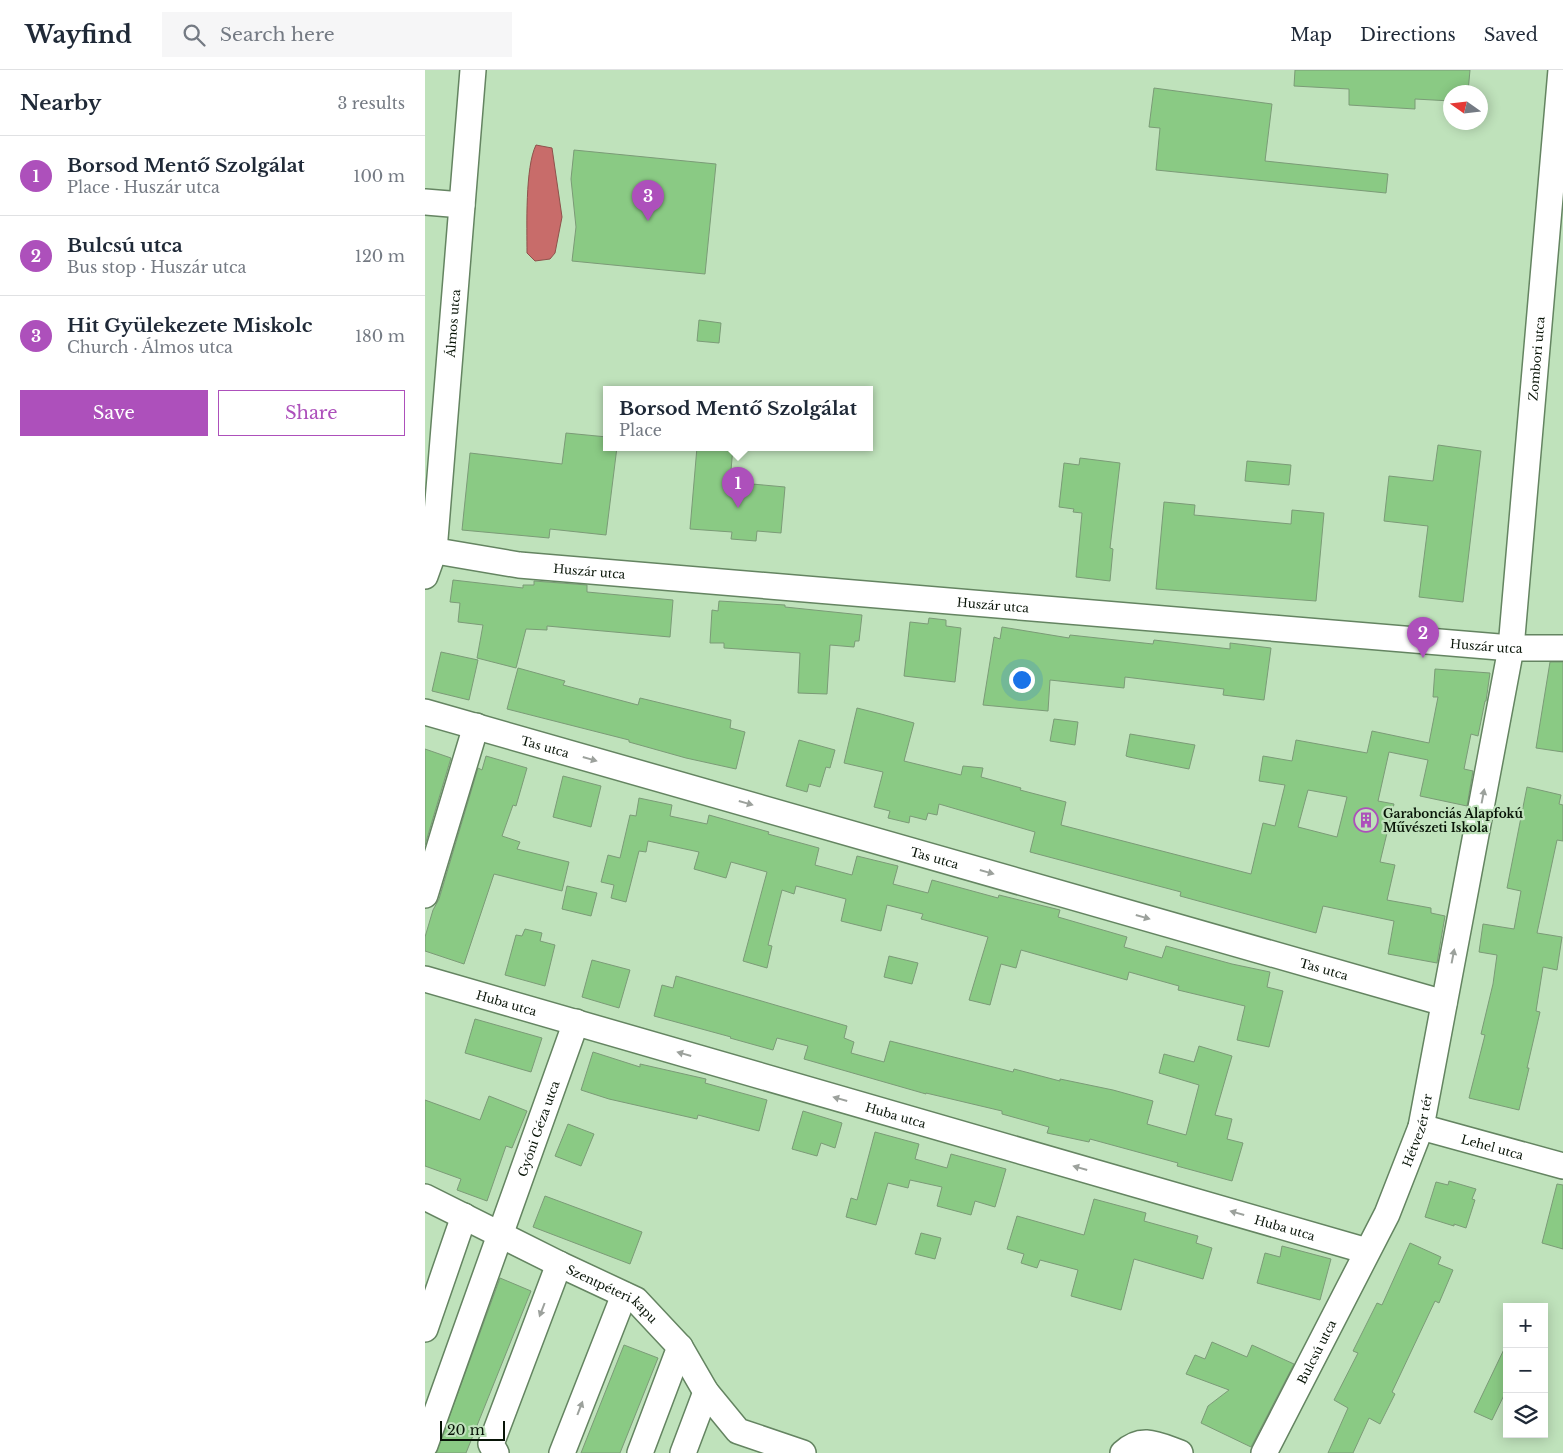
<!DOCTYPE html>
<html lang="en">
<head>
<meta charset="utf-8">
<style>
	body { margin:0; font-family:"Libre Baskerville",serif; background:#f6f6f7; color:#1f2937 }
	.controls { position:absolute; right:15px; bottom:15px; display:grid; overflow:hidden; border-radius:0px; box-shadow:0 2px 12px #0003 }
	.controls button { width:45px; height:45px; display:grid; place-items:center; padding:0; border:0; border-bottom:1px solid #e0e1e3; background:#fff; color:#1f2937; font:25px sans-serif }
	.compass { position:absolute; left:1018px; top:15px; width:45px; height:45px; border-radius:50%; background:#fff; box-shadow:0 2px 12px #0003; rotate:284deg }
	.scale { position:absolute; left:15px; bottom:12px; width:65px; box-sizing:border-box; padding-left:5px; border:2px solid #081407; border-top:0; font-size:14px; line-height:18px; white-space:nowrap; color:#081407; -webkit-text-stroke:4px #bfe2bb; paint-order:stroke }
	.you { position:absolute; left:596px; top:609px; width:18px; height:18px; margin:-12px; border:4px solid #fff; border-radius:50%; background:#1a73e8; box-shadow:0 0 0 8px #1a73e833 }
	.badge { display:grid; place-items:center; width:32px; height:32px; border-radius:50%; background:#ad50bb; color:#fff; font-size:16px; font-weight:700 }
	.pin { position:absolute; translate:-50% -41px; filter:drop-shadow(0 1px 2px #0008) }
	.pin::after { content:''; position:absolute; top:26px; width:18px; height:15px; background:inherit; clip-path:polygon(0 0,100% 0,50% 100%) }
	.popup { position:absolute; left:178px; top:316px; width:270px; height:65px; box-sizing:border-box; display:grid; place-content:center; border-radius:0px; background:#fff; filter:drop-shadow(0 1px 4px #0005); font-size:16px; white-space:nowrap; color:#747a83 }
	.popup b { font-size:19px; color:#1f2937 }
	.popup::after { content:''; position:absolute; left:50%; top:100%; margin-left:-10px; border:10px solid transparent; border-top-color:#fff }
	.list { margin:0; padding:0; list-style:none }
	h2 { display:flex; justify-content:space-between; align-items:center; height:65px; margin:0; padding:0 20px; font-size:21px }
	h2 small { font-size:16px; font-weight:400; color:#747a83 }
	.list li { display:grid; grid-template-columns:32px 1fr auto; gap:15px; align-items:center; box-sizing:border-box; height:80px; padding:0 20px; border-top:1px solid #e0e1e3 }
	.list b { display:block; font-size:19px; white-space:nowrap }
	.list p { margin:0; font-size:16px; white-space:nowrap; color:#747a83 }
	.list em { font-size:16px; font-style:normal; color:#747a83 }
	.actions { display:flex; gap:10px; padding:15px 20px }
	.actions a { flex:1; padding:11px 0; border:1px solid #ad50bb; border-radius:0px; text-align:center; font-size:18px; color:#ad50bb }
	.actions .main { background:#ad50bb; color:#fff }
	.icon { flex:none; width:28px; height:28px; fill:none; stroke:currentColor; stroke-width:2; stroke-linecap:round; stroke-linejoin:round }
	.map { position:relative; flex:none; width:1138px; height:1383px; overflow:hidden }
	header { display:flex; align-items:center; gap:30px; box-sizing:border-box; height:70px; padding:0 25px; background:#fff; border-bottom:1px solid #e0e1e3 }
	header strong { font-size:24px }
	nav { display:flex; gap:28px; margin-inline-start:auto; font-size:18px }
	.search { width:350px; height:45px; background:#f6f6f7; display:flex; align-items:center; gap:12px; box-sizing:border-box; padding:0 18px; border-radius:0px; color:#747a83; font-size:19px }
	main { display:flex }
	aside { flex:1; background:#fff }
	.map>svg:first-child { display:block }
</style>
</head>
<body>
<header>
<strong>Wayfind</strong>
<div class="search"><svg class="icon" aria-label="search" viewBox="0 0 24 24"><circle cx="10" cy="10" r="6"/><path d="M15 15l6 6"/></svg>Search here</div>
<nav><a>Map</a><a>Directions</a><a>Saved</a></nav>
</header>
<main>
<aside>
<h2>Nearby<small>3 results</small></h2>
<ul class="list">
<li><span class="badge">1</span><div><b>Borsod Mentő Szolgálat</b><p>Place · Huszár utca</p></div><em>100 m</em></li>
<li><span class="badge">2</span><div><b>Bulcsú utca</b><p>Bus stop · Huszár utca</p></div><em>120 m</em></li>
<li><span class="badge">3</span><div><b>Hit Gyülekezete Miskolc</b><p>Church · Álmos utca</p></div><em>180 m</em></li>
</ul>
<div class="actions"><a class="main">Save</a><a>Share</a></div>
</aside>
<div class="map">
<svg width="1138" height="1383" viewBox="0 0 1138 1383">
	<rect width="100%" height="100%" fill="#bfe2bb"/>
	<path fill="#c86c6a" stroke="#8e524c" d="M111,75L127,78L137,147L130,183L125,189L110,191L102,183C102,157 100,97 111,75Z"/>
	<g fill="#8aca84" stroke="#7b9b77" fill-rule="evenodd">
		<polygon points="870,0 1045,0 1043,22 1026,22 1026,31 990,29 990,39 924,35 924,19 869,16"/>
		<polygon points="729,18 847,34 840,91 963,104 961,123 731,100 735,58 724,57"/>
		<polygon points="149,80 291,94 280,204 147,191 151,157 146,109"/>
		<polygon points="274,250 296,253 294,273 272,271"/>
		<polygon points="141,363 182,367 182,377 192,377 181,465 125,459 124,468 37,460 45,383 137,394"/>
		<polygon points="1013,375 1056,381 1038,532 994,527 1003,456 959,451 964,406 1008,411"/>
		<polygon points="272,377 308,377 305,412 360,417 356,463 332,461 331,471 306,469 307,462 265,459"/>
		<polygon points="655,388 695,393 685,478 688,479 685,511 651,507 657,443 648,442 649,439 634,437 639,393 654,395"/>
		<polygon points="822,391 866,395 864,415 820,411"/>
		<polygon points="739,432 770,435 769,445 866,454 867,440 899,443 891,531 731,519"/>
		<polygon points="28,510 98,518 98,515 109,515 109,511 162,515 162,522 248,530 245,567 122,556 122,560 101,559 91,598 52,588 58,555 33,552 35,533 25,532"/>
		<polygon points="294,531 360,535 360,537 437,545 434,571 430,571 429,577 405,575 402,624 373,623 375,583 299,578 299,573 285,573 287,540 293,541"/>
		<polygon points="504,548 521,550 521,556 536,558 530,612 479,606 485,552 503,554"/>
		<polygon points="577,557 644,568 645,565 728,574 729,570 805,579 805,573 846,578 839,630 798,625 799,619 700,607 699,618 625,610 623,641 558,635 569,567 575,569"/>
		<polygon points="16,582 53,590 44,630 7,621"/>
		<polygon points="1125,592 1138,592 1138,682 1111,678"/>
		<polygon points="93,598 140,611 138,615 213,635 215,628 306,650 305,658 320,662 311,699 261,688 204,672 204,670 82,639"/>
		<path d="M1010,599L1065,603L1061,631H1060L1053,666L1046,664L1039,699L1048,701L1042,736L995,726L1003,690L964,682L953,731L969,734L955,792L970,795L962,830L1006,838V843L1020,846L1012,893L963,884L969,851L898,836L891,863L755,826L756,822L605,782L610,762L514,734L512,745L503,743L501,750L485,746L484,753L463,748L465,741L449,737L458,702L419,693L432,638L456,644L489,653L479,691L536,705L538,696L558,698L556,707L596,718L595,720L641,732L636,755L826,804L838,753L850,756L860,715L834,711L838,686L867,691L871,670L942,683L947,661L1004,673L1013,627H1008ZM883,720L922,727L912,767L873,757Z"/>
		<polygon points="629,649 653,652 650,675 625,671"/>
		<polygon points="705,664 770,675 764,699 704,687 701,686"/>
		<polygon points="374,670 410,680 405,698 401,697 395,717 384,714 382,722 361,716"/>
		<polygon points="0,679 26,688 0,775"/>
		<polygon points="61,686 102,698 91,736 88,735 77,766 95,772 92,779 144,792 137,821 69,804 39,894 0,881 0,867 8,840 14,829 53,698 57,700"/>
		<polygon points="138,706 176,716 166,757 128,747"/>
		<polygon points="1102,717 1136,725 1134,734 1138,735 1138,771 1132,770 1112,863 1137,867 1132,900 1118,897 1111,941 1115,942 1102,998 1104,998 1094,1040 1044,1028 1060,965 1056,964 1068,914 1072,885 1054,882 1058,854 1089,859 1096,821 1082,818"/>
		<polygon points="214,728 247,735 245,746 282,754 284,745 344,762 343,764 394,778 390,795 427,805 432,786 473,796 468,814 503,823 507,810 573,828 574,825 635,840 633,847 702,867 699,877 737,888 741,876 807,894 845,902 842,917 858,921 844,977 812,970 820,936 753,920 754,916 704,902 702,910 596,880 591,898 576,894 565,935 544,930 563,867 496,849 498,844 462,835 456,861 416,851 421,829 371,816 369,824 357,820 343,875 347,876 342,898 318,891 342,802 306,792 301,808 269,799 274,782 223,771 221,782 214,781 201,832 186,828 189,815 176,812 183,785 195,788 205,745 211,746"/>
		<polygon points="142,816 172,823 166,846 137,839"/>
		<polygon points="100,859 117,863 115,871 130,875 120,916 80,905 91,865 97,866"/>
		<polygon points="464,886 493,893 487,914 459,907"/>
		<polygon points="167,890 205,900 194,938 157,927"/>
		<polygon points="251,906 422,956 419,968 429,972 426,983 459,992 465,971 588,1002 589,999 635,1011 635,1009 688,1020 728,1031 722,1054 761,1065 774,1015 734,1003 739,984 769,992 774,976 807,986 790,1045 807,1049 802,1069 818,1073 807,1111 752,1096 753,1093 665,1069 664,1072 622,1063 624,1057 577,1044 577,1041 501,1023 501,1024 379,989 383,976 352,968 348,980 305,968 306,967 229,946 237,915 248,918"/>
		<polygon points="50,949 117,968 106,1002 40,983"/>
		<polygon points="168,982 215,997 215,994 281,1009 280,1013 342,1030 334,1061 273,1045 272,1049 184,1029 156,1020"/>
		<polygon points="64,1026 102,1041 87,1078 81,1076 62,1131 32,1120 36,1109 0,1096 0,1030 55,1050"/>
		<polygon points="378,1041 417,1053 410,1078 396,1073 392,1086 367,1079"/>
		<polygon points="143,1054 169,1064 156,1096 130,1086"/>
		<polygon points="450,1062 494,1074 490,1089 522,1098 526,1084 581,1099 570,1137 550,1131 546,1145 512,1136 517,1117 485,1110 483,1118 463,1113 451,1155 421,1147 426,1128 432,1130"/>
		<polygon points="1024,1111 1051,1119 1047,1129 1050,1130 1041,1158 1029,1154 1029,1156 1000,1147 1011,1112 1023,1115"/>
		<polygon points="1132,1114 1138,1115 1138,1179 1117,1173"/>
		<polygon points="120,1126 217,1162 205,1194 108,1157"/>
		<polygon points="669,1129 721,1143 719,1151 773,1166 771,1173 787,1178 778,1209 709,1189 696,1240 646,1226 653,1200 615,1190 612,1198 596,1193 599,1184 582,1179 592,1146 659,1165"/>
		<polygon points="496,1163 516,1168 510,1189 490,1184"/>
		<polygon points="985,1173 1016,1187 1013,1194 1028,1200 1014,1233 1010,1231 967,1322 970,1324 955,1354 944,1348 928,1383 903,1383 923,1338 909,1330 933,1283 928,1281 952,1233 957,1235"/>
		<polygon points="857,1176 906,1189 895,1230 832,1213 840,1183 855,1187"/>
		<polygon points="75,1208 106,1221 41,1383 11,1383"/>
		<polygon points="787,1272 822,1287 827,1275 869,1294 826,1377 776,1353 783,1336 804,1320 761,1304 770,1285 780,1289"/>
		<polygon points="1082,1273 1082,1319 1067,1350 1049,1342"/>
		<polygon points="199,1275 233,1288 195,1383 156,1383"/>
	</g>
	<g fill="none" stroke-linecap="round" stroke-linejoin="round">
		<g stroke="#648461" stroke-width="28">
			<g id="minor">
				<polyline points="0,132 37,135"/>
				<path id="s1" d="M0,479L94,495L1086,578H1138"/>
				<path id="s2" d="M0,506L9,481L48,0"/>
				<path id="s3" d="M0,642L1019,933"/>
				<polyline points="0,825 51,656"/>
				<path id="s4" d="M0,909L942,1181"/>
				<path id="s5" d="M996,1057L1138,1096"/>
				<path id="s6" d="M0,1127L134,1194L211,1230L255,1277L281,1322L313,1361L378,1383"/>
				<polyline points="0,1259 39,1146"/>
				<path id="s7" d="M0,1375L151,952"/>
				<polyline points="71,1383 66,1374 134,1194"/>
				<polyline points="137,1383 199,1225"/>
				<polyline points="215,1383 255,1277"/>
				<polyline points="258,1383 281,1322"/>
				<path d="M698,1383C717,1365 733,1375 755,1383"/>
				<path id="s8" d="M839,1383L962,1144L996,1057L1086,578L1136,0"/>
			</g>
		</g>
		<use href="#minor" stroke="#fff" stroke-width="25"/>
	</g>
	<defs><path id="oneway-solid" d="M-6-.8H1V-3.2L6.5 0L1 3.2V.8H-6Z" transform="scale(1.25)"/></defs>
	<g fill="#9ca19c">
		<use href="#oneway-solid" transform="translate(165 689) rotate(16)"/>
		<use href="#oneway-solid" transform="translate(1058 726) rotate(-79)"/>
		<use href="#oneway-solid" transform="translate(321 733) rotate(16)"/>
		<use href="#oneway-solid" transform="translate(562 802) rotate(16)"/>
		<use href="#oneway-solid" transform="translate(718 847) rotate(16)"/>
		<use href="#oneway-solid" transform="translate(1028 886) rotate(-79)"/>
		<use href="#oneway-solid" transform="translate(259 984) rotate(-164)"/>
		<use href="#oneway-solid" transform="translate(415 1029) rotate(-164)"/>
		<use href="#oneway-solid" transform="translate(655 1098) rotate(-164)"/>
		<use href="#oneway-solid" transform="translate(812 1143) rotate(-164)"/>
		<use href="#oneway-solid" transform="translate(117 1240) rotate(111)"/>
		<use href="#oneway-solid" transform="translate(155 1338) rotate(-69)"/>
	</g>
	<defs>
		<g id="building-ring" transform="scale(1.25)"><circle r="9.5" fill="#bfe2bb" stroke="#ad50bb" stroke-width="1.5"/><path d="M-4-6H4V6H1V3H-1V6H-4ZM-2.5-4.3h1.7v1.8h-1.7ZM.8-4.3h1.7v1.8H.8ZM-2.5-1h1.7V.8h-1.7ZM.8-1h1.7V.8H.8Z" fill="#ad50bb"/></g>
	</defs>
	<g fill-rule="evenodd">
		<use href="#building-ring" x="941" y="750"/>
	</g>
	<g text-anchor="middle" dominant-baseline="central" stroke-width="4.5" stroke-linejoin="round" paint-order="stroke">
		<g font-size="12" fill="#081407" stroke="#bfe2bb">
			<text stroke="none"><textPath href="#s2" startOffset="255">Álmos utca</textPath></text>
			<text stroke="none"><textPath href="#s8" startOffset="1140">Zombori utca</textPath></text>
			<text stroke="none"><textPath href="#s1" startOffset="166">Huszár utca</textPath></text>
			<text stroke="none"><textPath href="#s1" startOffset="571">Huszár utca</textPath></text>
			<text stroke="none"><textPath href="#s1" startOffset="1066">Huszár utca</textPath></text>
			<text stroke="none"><textPath href="#s3" startOffset="125">Tas utca</textPath></text>
			<text stroke="none"><textPath href="#s3" startOffset="530">Tas utca</textPath></text>
			<text stroke="none"><textPath href="#s3" startOffset="935">Tas utca</textPath></text>
			<text stroke="none"><textPath href="#s4" startOffset="85">Huba utca</textPath></text>
			<text stroke="none"><textPath href="#s4" startOffset="490">Huba utca</textPath></text>
			<text stroke="none"><textPath href="#s7" startOffset="336">Gyóni Géza utca</textPath></text>
			<text stroke="none"><textPath href="#s8" startOffset="358">Hétvezér tér</textPath></text>
			<text stroke="none"><textPath href="#s5" startOffset="74">Lehel utca</textPath></text>
			<text stroke="none"><textPath href="#s4" startOffset="895">Huba utca</textPath></text>
			<text stroke="none"><textPath href="#s6" startOffset="211">Szentpéteri kapu</textPath></text>
			<text stroke="none"><textPath href="#s8" startOffset="114">Bulcsú utca</textPath></text>
		</g>
		<g font-size="12" font-weight="bold" fill="#081407" stroke="#bfe2bb" text-anchor="start">
			<text x="958" y="743">Garabonciás Alapfokú<tspan x="958" dy="14">Művészeti Iskola</tspan></text>
		</g>
	</g>
</svg>
<div class="controls">
<button>+</button>
<button>−</button>
<button><svg class="icon" aria-label="layers" viewBox="0 0 24 24"><path d="M12 4l9 5-9 5-9-5zM3 14l9 5 9-5"/></svg></button>
</div>
<svg class="compass" viewBox="-18 -18 36 36"><path d="M0-13l5 13h-10z" fill="#e53935"/><path d="M0 13l5-13h-10z" fill="#747a83"/></svg>
<div class="scale">20 m</div>
<div class="you"></div>
<div class="pin badge" style="left:313px;top:438px">1</div>
<div class="popup"><b>Borsod Mentő Szolgálat</b>Place</div>
<div class="pin badge" style="left:998px;top:588px">2</div>
<div class="pin badge" style="left:223px;top:151px">3</div>
</div>
</main>
</body>
</html>
